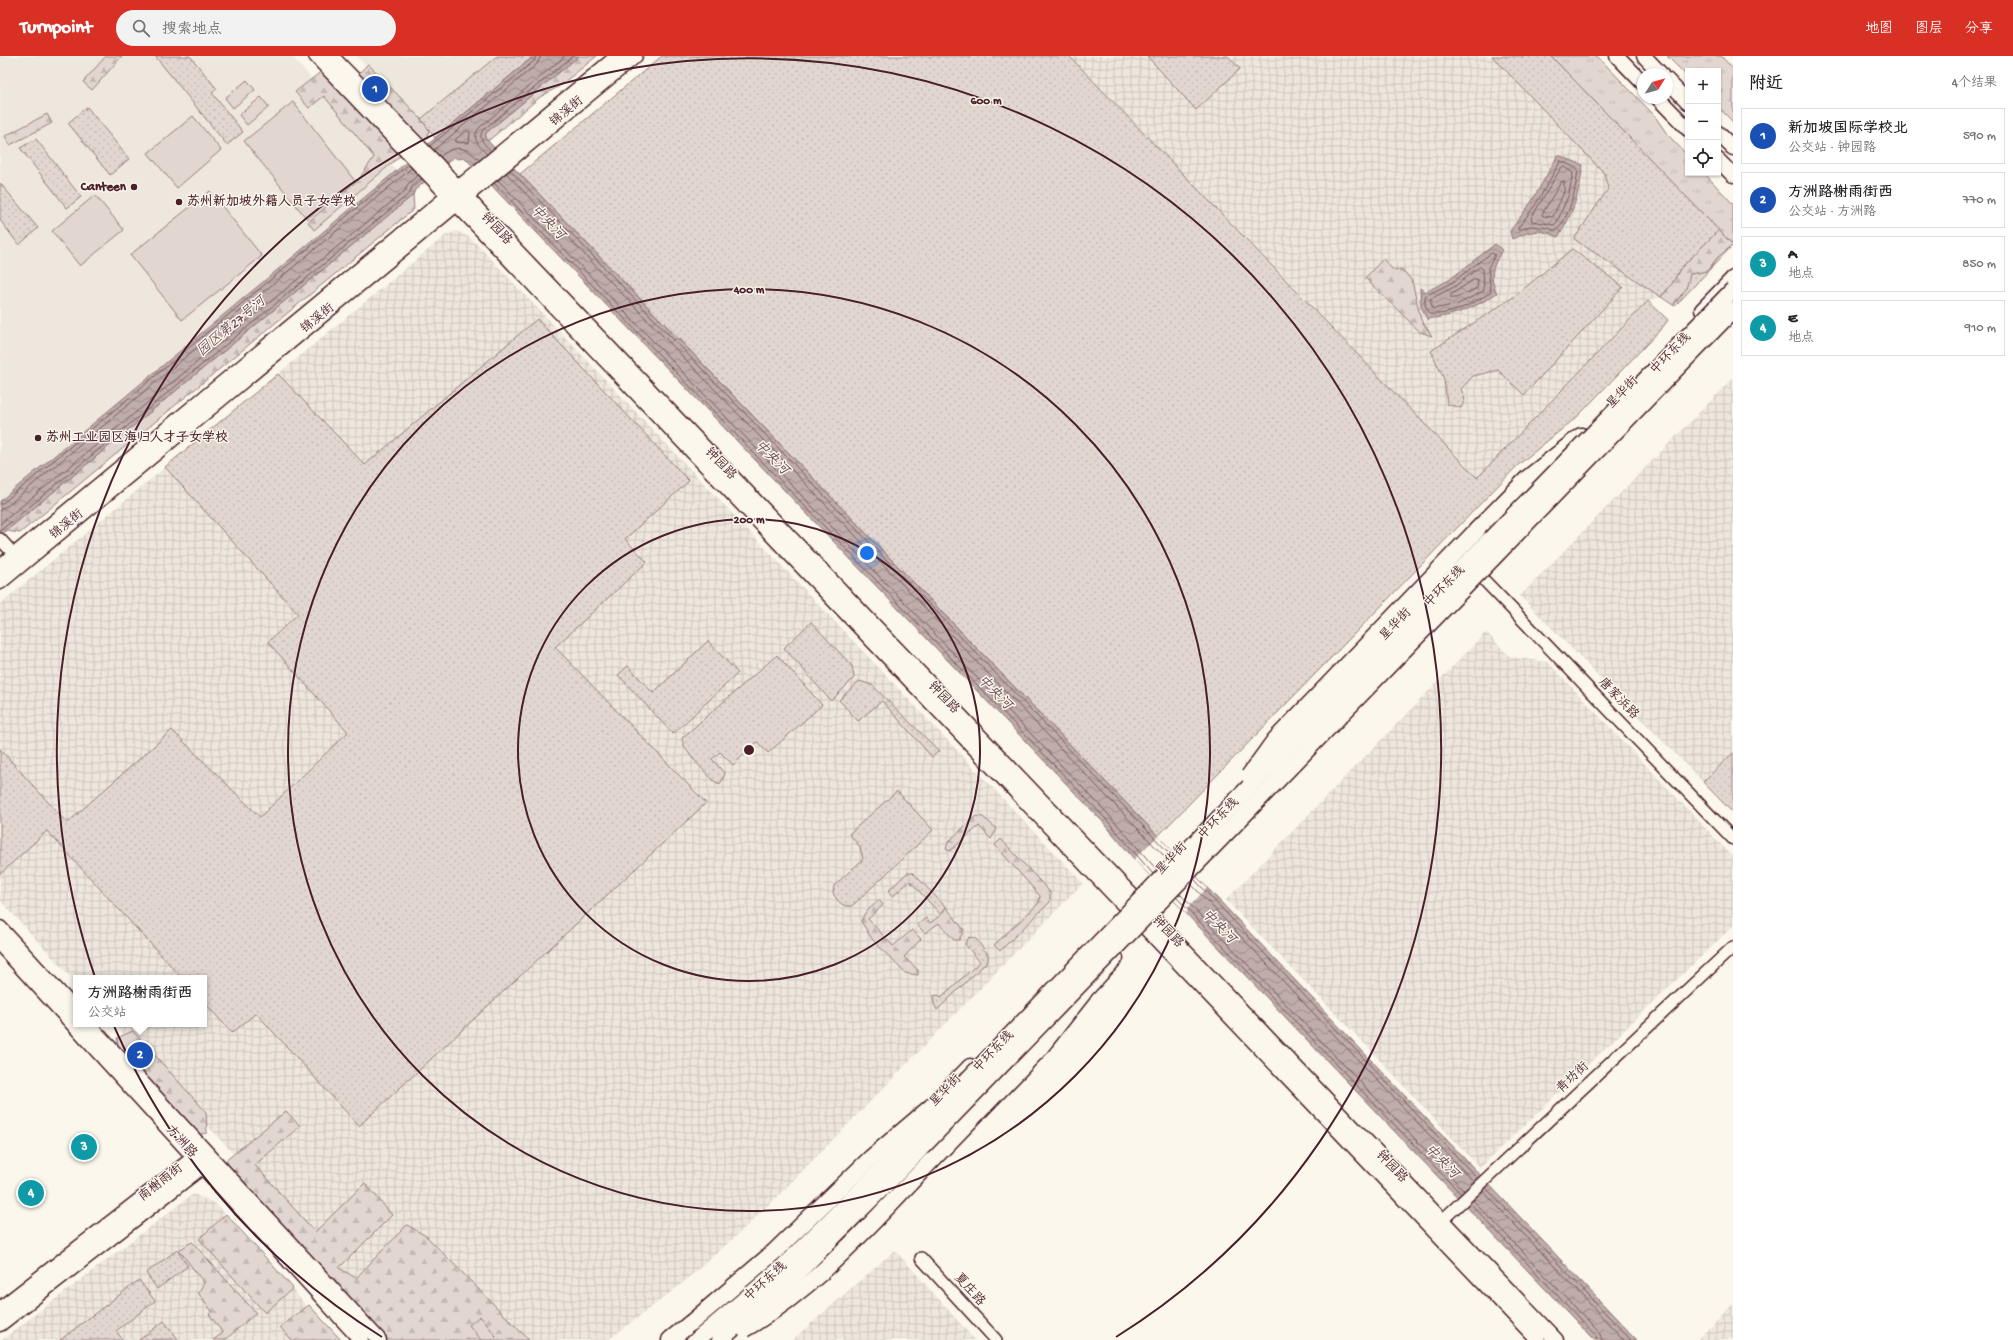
<!DOCTYPE html>
<html lang="zh">
<head>
<meta charset="utf-8">
<style>
	body { margin:0; font-family:"Gochi Hand","LXGW WenKai TC",sans-serif; background:#f2f2f2; color:#202124 }
	.controls { position:absolute; right:12px; top:12px; display:grid; overflow:hidden; border-radius:0px; box-shadow:0 1px 3px #0004 }
	.controls button { width:36px; height:36px; display:grid; place-items:center; padding:0; border:0; border-bottom:1px solid #e0e0e0; background:#fff; color:#202124; font:20px sans-serif }
	.compass { position:absolute; left:1637px; top:12px; width:36px; height:36px; border-radius:50%; background:#fff; box-shadow:0 1px 3px #0004; rotate:53deg }
	.you { position:absolute; left:867px; top:497px; width:14px; height:14px; margin:-10px; border:3px solid #fff; border-radius:50%; background:#1a73e8; box-shadow:0 0 0 6px #1a73e833 }
	.badge { display:grid; place-items:center; width:26px; height:26px; border-radius:50%; background:#d93025; color:#fff; font-size:13px; font-weight:700 }
	.pin { position:absolute; translate:-50% -50%; border:2px solid #fff; box-shadow:0 1px 4px #0006 }
	.popup { position:absolute; left:73px; top:919px; width:134px; height:52px; box-sizing:border-box; display:grid; place-content:center; border-radius:0px; background:#fff; filter:drop-shadow(0 1px 3px #0005); font-size:13px; white-space:nowrap; color:#757577 }
	.popup b { font-size:15px; color:#202124 }
	.popup::after { content:''; position:absolute; left:50%; top:100%; margin-left:-8px; border:8px solid transparent; border-top-color:#fff }
	.list { margin:0; padding:0; list-style:none }
	h2 { display:flex; justify-content:space-between; align-items:center; height:52px; margin:0; padding:0 16px; font-size:17px }
	h2 small { font-size:13px; font-weight:400; color:#757577 }
	.list li { display:grid; grid-template-columns:26px 1fr auto; gap:12px; align-items:center; box-sizing:border-box; height:56px; margin:0 8px 8px; padding:0 8px; border:1px solid #e0e0e0; border-radius:0px }
	.list b { display:block; font-size:15px; white-space:nowrap }
	.list p { margin:0; font-size:13px; white-space:nowrap; color:#757577 }
	.list em { font-size:13px; font-style:normal; color:#757577 }
	.icon { flex:none; width:22px; height:22px; fill:none; stroke:currentColor; stroke-width:2; stroke-linecap:round; stroke-linejoin:round }
	.map { position:relative; flex:none; width:1733px; height:1284px; overflow:hidden }
	header { display:flex; align-items:center; gap:24px; box-sizing:border-box; height:56px; padding:0 20px; background:#d93025; color:#fff }
	header strong { font-size:19px }
	nav { display:flex; gap:22px; margin-inline-start:auto; font-size:14px }
	.search { width:280px; height:36px; background:#f2f2f2; display:flex; align-items:center; gap:10px; box-sizing:border-box; padding:0 14px; border-radius:22px; color:#757577; font-size:15px }
	main { display:flex }
	aside { flex:1; background:#fff }
	.map>svg:first-child { display:block }
</style>
</head>
<body>
<header>
<strong>Turnpoint</strong>
<div class="search"><svg class="icon" aria-label="search" viewBox="0 0 24 24"><circle cx="10" cy="10" r="6"/><path d="M15 15l6 6"/></svg>搜索地点</div>
<nav><a>地图</a><a>图层</a><a>分享</a></nav>
</header>
<main>
<div class="map">
<svg width="1733" height="1284" viewBox="0 0 1733 1284">
	<defs>
		<pattern id="industrial-grid" width="8" height="8" patternUnits="userSpaceOnUse"><rect width="8" height="8" fill="#eee7de"/><path d="M0 4h8M4 0v8" fill="none" stroke="#cec6bf"/></pattern>
		<pattern id="grass-dots" width="8" height="8" patternUnits="userSpaceOnUse"><rect width="8" height="8" fill="#e2d7d0"/><path d="M2 2h.1M6 6h.1" fill="none" stroke="#c3b8b3" stroke-width="1.8" stroke-linecap="round"/></pattern>
		<pattern id="forest-firs" width="22" height="20" patternUnits="userSpaceOnUse"><rect width="22" height="20" fill="#e2d7d0"/><path d="M5 1l3.5 6h-7zM16 11l3.5 6h-7z" fill="#c3b8b3"/></pattern>
		<pattern id="park-tufts" width="24" height="20" patternUnits="userSpaceOnUse"><rect width="24" height="20" fill="#e2d7d0"/><path d="M3 7l-1-3M5 7V3M7 7l1-3M15 17l-1-3M17 17v-4M19 17l1-3" fill="none" stroke="#c3b8b3"/></pattern>
		<pattern id="water-waves" width="16" height="10" patternUnits="userSpaceOnUse"><rect width="16" height="10" fill="#bfadaa"/><path d="M0 5q4-4 8 0t8 0" fill="none" stroke="#9d8c8b"/></pattern>
	</defs>
	<rect width="100%" height="100%" fill="#fbf7ec"/>
	<filter id="ink" filterUnits="userSpaceOnUse"><feTurbulence type="fractalNoise" baseFrequency=".025" numOctaves="2"/><feDisplacementMap in="SourceGraphic" scale="8" xChannelSelector="R" yChannelSelector="G"/><feConvolveMatrix kernelMatrix="1 2 1 2 8 2 1 2 1" color-interpolation-filters="sRGB"/></filter>
	<g filter="url(#ink)">
		<g fill="#eee7de">
			<polygon points="0,0 291,0 396,114 0,445"/>
			<polygon points="356,0 497,0 419,65"/>
		</g>
		<g fill="url(#industrial-grid)">
			<polygon points="1069,0 1551,0 1678,130 1672,228 1661,241 1648,245 1477,422"/>
			<polygon points="457,175 471,182 1083,827 783,1135 735,1181 679,1230 608,1284 405,1284 114,968 204,968 204,922 76,922 76,927 0,844 0,548 446,179"/>
			<polygon points="1733,322 1733,697 1703,726 1520,540"/>
			<polygon points="1486,576 1510,601 1548,606 1733,801 1733,870 1480,1112 1360,983 1226,844"/>
			<polygon points="193,1138 215,1147 337,1284 2,1284"/>
			<polygon points="895,1194 975,1284 792,1284"/>
			<polygon points="1733,1248 1733,1284 1697,1284"/>
		</g>
		<g fill="url(#grass-dots)" stroke="#967b7e">
			<polygon points="155,0 190,0 217,33 212,37 243,76 227,89"/>
			<polygon points="497,0 534,0 435,82 421,63"/>
			<polygon points="662,0 1069,0 1477,422 1648,245 1668,264 1662,272 1578,360 1518,409 1158,780 520,118"/>
			<polygon points="1147,0 1228,0 1240,13 1196,54"/>
			<polygon points="1492,0 1551,0 1719,174 1680,213 1672,228 1661,241 1574,183 1608,133 1604,117"/>
			<polygon points="87,51 129,103 110,119 68,67"/>
			<polygon points="36,83 81,141 67,152 20,92"/>
			<polygon points="0,127 38,172 19,189 0,164"/>
			<polygon points="1733,189 1675,250 1673,249 1682,239 1690,218 1705,215 1711,211 1718,201"/>
			<polygon points="1572,193 1623,231 1524,339 1498,314 1473,320 1461,333 1465,343 1461,352 1447,348 1444,323 1431,295 1515,240"/>
			<polygon points="537,263 689,425 625,483 647,506 555,591 706,747 359,1070 256,957 232,977 204,946 204,922 182,922 47,775 0,818 0,693 67,767 172,674 260,761 348,676 268,586 298,558 165,411 278,318 365,409"/>
			<polygon points="811,566 852,610 854,622 831,645 784,592"/>
			<polygon points="708,585 738,617 673,678 618,619 628,610 653,637"/>
			<path d="M777,599L822,649L768,697L757,686L733,709L720,696L712,703L725,718L720,728L715,726C706,716 682,695 682,682Z"/>
			<polygon points="859,625 872,629 939,695 932,701 882,645 858,665 839,644"/>
			<polygon points="1733,697 1733,757 1703,726"/>
			<path d="M897,735L933,774L852,850C842,851 838,846 833,837L834,830L863,803L860,791L849,778Z"/>
			<polygon points="907,817 913,817 946,851 941,859 910,825 892,841 888,835"/>
			<polygon points="969,881 975,882 988,898 988,905 937,954 934,948 933,940 938,939 941,941 980,906 965,888"/>
			<polygon points="177,1194 188,1210 157,1233 146,1217"/>
			<polygon points="139,1224 155,1245 116,1275 123,1284 60,1284"/>
			<polygon points="164,1265 178,1283 139,1284"/>
		</g>
		<g fill="url(#forest-firs)" stroke="#967b7e">
			<polygon points="106,0 122,0 92,34 83,26"/>
			<polygon points="579,0 597,0 558,31 540,41 488,85 485,82 486,77"/>
			<polygon points="368,8 421,63 429,74 427,82 421,85 368,32 359,17"/>
			<polygon points="327,11 407,94 314,174 308,166 359,123 374,101 324,40 309,52 295,36"/>
			<polygon points="47,58 52,67 10,89 5,80"/>
			<polygon points="413,139 414,153 20,477 6,475"/>
			<polygon points="1719,174 1733,189 1718,201 1707,215 1690,218 1686,233 1673,249 1661,241 1672,228 1680,213"/>
			<polygon points="1383,203 1394,215 1402,213 1412,225 1421,264 1432,280 1420,276 1365,222"/>
			<polygon points="976,760 983,761 997,773 991,783 979,770 950,795 946,793 948,786"/>
			<polygon points="1001,783 1050,836 1050,846 1000,895 994,889 1038,848 1040,840 995,789"/>
			<polygon points="879,844 883,849 868,863 893,890 912,874 921,883 904,901 918,914 918,919 905,917 872,883 861,865 865,857"/>
			<polygon points="946,851 964,874 959,884 954,884 939,867 925,877 917,869 926,862 930,867 941,859"/>
			<polygon points="133,975 206,1056 207,1077 195,1079 118,993 117,982"/>
			<polygon points="286,1055 300,1070 255,1109 315,1176 365,1127 392,1159 339,1212 356,1222 407,1169 426,1180 529,1284 385,1284 224,1106"/>
			<polygon points="226,1158 293,1232 265,1257 199,1183"/>
			<polygon points="192,1186 256,1257 225,1284 213,1284 223,1277 209,1258 212,1255 198,1237 204,1227 179,1194"/>
			<polygon points="309,1249 341,1284 292,1284 280,1271"/>
		</g>
		<g fill="url(#park-tufts)" stroke="#967b7e">
			<polygon points="1551,0 1597,0 1654,59 1667,78 1688,100 1688,117 1704,117 1733,148 1733,189"/>
			<polygon points="1667,0 1721,0 1733,13 1733,66 1718,51 1718,15 1688,15 1688,21"/>
		</g>
		<g fill="#e2d7d0" stroke="#967b7e">
			<polygon points="247,24 255,34 233,52 225,42"/>
			<polygon points="261,41 269,51 247,69 239,59"/>
			<polygon points="293,46 355,125 307,163 244,85"/>
			<polygon points="193,60 221,94 177,132 148,97"/>
			<polygon points="210,135 262,200 182,264 130,199"/>
			<polygon points="95,139 124,174 80,210 52,175"/>
			<polygon points="480,1260 496,1280 492,1284 481,1284 469,1269"/>
		</g>
		<g fill="url(#water-waves)" stroke="#907477">
			<polygon points="534,0 579,0 486,77 485,82 1158,780 1637,1284 1594,1284 1134,803 1102,765 465,102 458,103 454,101 415,134 413,139 0,480 0,445"/>
			<path d="M1558,99L1583,109C1579,137 1574,157 1558,181C1539,172 1531,175 1512,183L1510,175L1532,145Z"/>
			<path d="M1495,188L1502,194C1493,210 1488,220 1497,237C1475,252 1454,260 1427,263L1421,250L1420,232L1425,236L1449,224Z"/>
		</g>
		<polygon fill="#fbf7ec" points="1158,780 1207,832 1188,852 1187,858 1134,803"/>
		<g fill="none" stroke-linecap="round" stroke-linejoin="round">
			<g stroke="#79585e" stroke-width="1">
				<polygon points="467,75 470,76 469,87 456,86 456,83"/>
				<polyline points="430,90 534,5 536,0"/>
				<polyline points="434,94 537,8 541,0"/>
				<path d="M491,95C485,88 477,83 483,74L573,0"/>
				<path d="M487,98C479,90 471,83 479,72L565,0"/>
				<path d="M440,101C455,88 466,90 479,104"/>
				<path d="M1561,105L1578,113C1576,132 1570,162 1556,175L1549,172L1531,170L1518,174V172L1536,148Z"/>
				<polygon points="1564,111 1573,117 1569,138 1557,166 1554,169 1532,165 1531,162 1561,112"/>
				<polyline points="510,114 1171,799"/>
				<polyline points="506,117 1167,803"/>
				<polyline points="498,124 1108,758 1157,814"/>
				<polygon points="1564,125 1564,136 1553,161 1543,160 1542,158 1561,126"/>
				<polyline points="494,127 1105,762 1153,818"/>
				<path d="M1492,197L1495,199L1488,212L1491,236C1474,247 1450,260 1430,258L1425,249V240L1451,227Z"/>
				<polygon points="1480,211 1483,213 1484,235 1458,248 1433,253 1430,243 1454,231"/>
				<polygon points="1475,223 1478,224 1477,232 1456,242 1451,242 1451,239"/>
				<polyline points="0,448 4,446 408,109"/>
				<polyline points="0,453 7,450 412,112"/>
				<polyline points="0,468 405,135 408,128 418,119"/>
				<polyline points="0,475 410,137 412,131 422,123"/>
				<polyline points="1194,823 1477,1122"/>
				<polyline points="1190,827 1474,1126"/>
				<polyline points="1180,838 1464,1134"/>
				<polyline points="1176,841 1461,1138"/>
				<polyline points="1486,1132 1631,1284"/>
				<polyline points="1483,1135 1624,1284"/>
				<polyline points="1473,1144 1599,1276 1602,1284"/>
				<polyline points="1470,1147 1596,1280 1597,1284"/>
			</g>
			<g stroke="#4a1f2b" stroke-width="14">
				<g id="minor">
					<polyline points="0,483 19,504"/>
					<polyline points="1483,523 1733,783"/>
					<polyline points="1436,1170 1733,891"/>
					<polyline points="921,1202 996,1284"/>
				</g>
			</g>
			<g stroke="#4a1f2b" stroke-width="17">
				<g id="major">
					<polyline points="316,0 1538,1284"/>
					<polyline points="331,0 438,110 488,165 1556,1284"/>
					<polyline points="1617,0 1643,27"/>
					<polyline points="1644,0 1661,18"/>
					<polyline points="1667,24 1688,46"/>
					<polyline points="1658,42 1688,73"/>
					<polyline points="1718,77 1733,92"/>
					<polyline points="1718,104 1733,119"/>
					<polyline points="1702,254 1733,222"/>
					<polyline points="0,511 618,0"/>
					<polyline points="0,526 635,0"/>
					<polyline points="0,872 76,955"/>
					<polyline points="0,888 361,1284"/>
					<polyline points="1076,945 1116,902"/>
					<polyline points="88,968 379,1284"/>
					<polyline points="923,1058 970,1010"/>
					<polyline points="796,1229 830,1195"/>
					<polyline points="0,1253 195,1101 203,1099"/>
					<polyline points="0,1268 203,1110 206,1102"/>
				</g>
			</g>
			<g stroke="#4a1f2b" stroke-width="19">
				<g id="highway">
					<polyline points="1477,474 1528,422 1581,380"/>
					<polyline points="931,1105 1038,994 1083,937"/>
					<polyline points="670,1284 691,1267"/>
				</g>
			</g>
			<use href="#minor" stroke="#fbf7ec" stroke-width="11"/>
			<use href="#major" stroke="#fbf7ec" stroke-width="14"/>
			<use href="#highway" stroke="#fbf7ec" stroke-width="16"/>
			<g stroke="#4a1f2b" stroke-width="19" stroke-linecap="butt">
				<g id="highway-bridge">
					<polyline points="1249,720 1275,684 1477,474"/>
					<polyline points="691,1267 774,1196 871,1102 931,1051"/>
					<path d="M744,1273C817,1232 873,1165 931,1105"/>
					<polyline points="697,1284 785,1209 882,1113 1222,759 1733,234"/>
					<polyline points="720,1284 794,1220 891,1123 1733,254"/>
				</g>
			</g>
			<use href="#highway-bridge" stroke="#fbf7ec" stroke-width="16"/>
		</g>
	</g>
	<g fill="none" stroke="#4a1f2b" stroke-width="2">
		<circle cx="749" cy="694" r="231"/>
		<circle cx="749" cy="694" r="461"/>
		<path d="M382 1281A692 692 0 1 1 1116 1281"/>
	</g>
	<g fill="#4a1f2b" stroke="#fbf7ec" stroke-width="1.5">
		<circle cx="134" cy="131" r="4"/>
		<circle cx="179" cy="146" r="4"/>
		<circle cx="38" cy="382" r="4"/>
	</g>
	<g text-anchor="middle" dominant-baseline="central" stroke-width="3" stroke-linejoin="round" paint-order="stroke">
		<g font-size="13" fill="#4a1f2b" stroke="#fbf7ec">
			<text transform="translate(567 56) rotate(-40)">锦溪街</text>
			<text transform="translate(496 173) rotate(47)">钟园路</text>
			<text transform="translate(318 263) rotate(-39)">锦溪街</text>
			<text transform="translate(1671 298) rotate(-46)">中环东线</text>
			<text transform="translate(1623 337) rotate(-46)">星华街</text>
			<text transform="translate(720 408) rotate(46)">钟园路</text>
			<text transform="translate(67 469) rotate(-39)">锦溪街</text>
			<text transform="translate(1445 531) rotate(-46)">中环东线</text>
			<text transform="translate(1396 569) rotate(-46)">星华街</text>
			<text transform="translate(943 642) rotate(46)">钟园路</text>
			<text transform="translate(1618 643) rotate(46)">唐家浜路</text>
			<text transform="translate(1219 763) rotate(-46)">中环东线</text>
			<text transform="translate(1172 803) rotate(-47)">星华街</text>
			<text transform="translate(1167 876) rotate(46)">钟园路</text>
			<text transform="translate(994 996) rotate(-46)">中环东线</text>
			<text transform="translate(1573 1022) rotate(-43)">青坊街</text>
			<text transform="translate(946 1035) rotate(-46)">星华街</text>
			<text transform="translate(181 1086) rotate(47)">方洲路</text>
			<text transform="translate(1391 1111) rotate(46)">钟园路</text>
			<text transform="translate(161 1127) rotate(-38)">南榭雨街</text>
			<text transform="translate(766 1226) rotate(-42)">中环东线</text>
			<text transform="translate(969 1234) rotate(48)">夏庄路</text>
		</g>
		<g font-size="13" font-weight="bold" fill="#4a1f2b" stroke="#fbf7ec" text-anchor="start">
			<text x="126" y="131" text-anchor="end">Canteen</text>
			<text x="187" y="146">苏州新加坡外籍人员子女学校</text>
			<text x="46" y="382">苏州工业园区海归人才子女学校</text>
		</g>
		<g font-size="14" font-style="italic" fill="#6d4a51" stroke="#fbf7ec">
			<text transform="translate(547 167) rotate(46)">中央河</text>
			<text transform="translate(232 271) rotate(-40)">园区第27号河</text>
			<text transform="translate(771 402) rotate(46)">中央河</text>
			<text transform="translate(994 637) rotate(46)">中央河</text>
			<text transform="translate(1218 871) rotate(46)">中央河</text>
			<text transform="translate(1441 1106) rotate(46)">中央河</text>
		</g>
	</g>
	<circle cx="749" cy="694" r="6" fill="#4a1f2b" stroke="#fbf7ec" stroke-width="2"/>
	<g font-size="12" text-anchor="middle" font-weight="bold" fill="#4a1f2b" stroke="#fbf7ec" stroke-width="3" stroke-linejoin="round" paint-order="stroke">
		<text x="986" y="48">600 m</text>
		<text x="749" y="237">400 m</text>
		<text x="749" y="467">200 m</text>
	</g>
</svg>
<div class="controls">
<button>+</button>
<button>−</button>
<button><svg class="icon" aria-label="locate" viewBox="0 0 24 24"><circle cx="12" cy="12" r="6"/><path d="M12 2v4M12 18v4M2 12h4M18 12h4"/></svg></button>
</div>
<svg class="compass" viewBox="-18 -18 36 36"><path d="M0-13l5 13h-10z" fill="#e53935"/><path d="M0 13l5-13h-10z" fill="#757577"/></svg>
<div class="you"></div>
<div class="pin badge" style="left:375px;top:33px;background:#1a4fb4">1</div>
<div class="pin badge" style="left:140px;top:999px;background:#1a4fb4">2</div>
<div class="popup"><b>方洲路榭雨街西</b>公交站</div>
<div class="pin badge" style="left:84px;top:1091px;background:#0f9aa8">3</div>
<div class="pin badge" style="left:31px;top:1137px;background:#0f9aa8">4</div>
</div>
<aside>
<h2>附近<small>4个结果</small></h2>
<ul class="list">
<li><span class="badge" style="background:#1a4fb4">1</span><div><b>新加坡国际学校北</b><p>公交站 · 钟园路</p></div><em>590 m</em></li>
<li><span class="badge" style="background:#1a4fb4">2</span><div><b>方洲路榭雨街西</b><p>公交站 · 方洲路</p></div><em>770 m</em></li>
<li><span class="badge" style="background:#0f9aa8">3</span><div><b>A</b><p>地点</p></div><em>850 m</em></li>
<li><span class="badge" style="background:#0f9aa8">4</span><div><b>E</b><p>地点</p></div><em>910 m</em></li>
</ul>
</aside>
</main>
</body>
</html>
